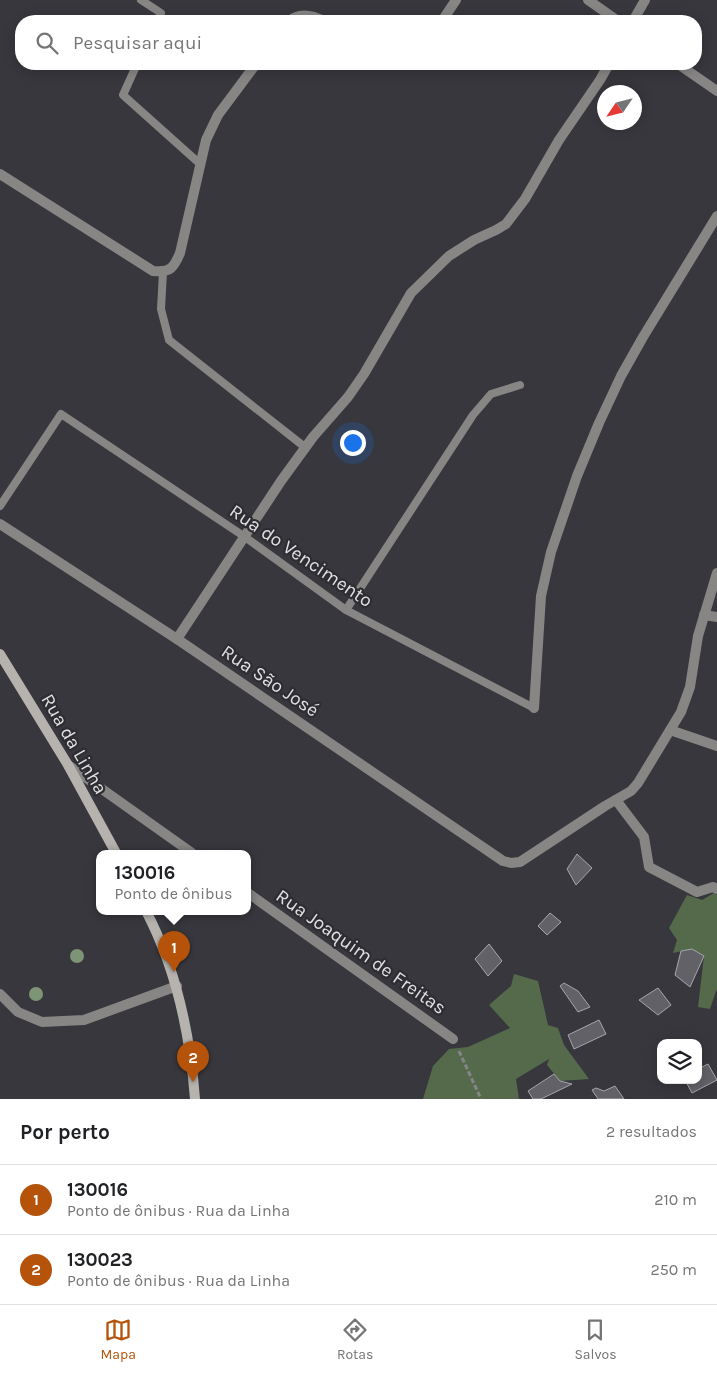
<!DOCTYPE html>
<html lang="pt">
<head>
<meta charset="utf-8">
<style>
	body { margin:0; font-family:Karla,sans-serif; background:#f6f6f6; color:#202124 }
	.controls { position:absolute; right:15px; bottom:15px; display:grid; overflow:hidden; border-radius:10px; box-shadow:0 2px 12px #0003 }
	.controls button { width:45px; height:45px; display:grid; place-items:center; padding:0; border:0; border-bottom:1px solid #e0e0e0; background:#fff; color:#202124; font:25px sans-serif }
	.compass { position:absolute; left:597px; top:85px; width:45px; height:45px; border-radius:50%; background:#fff; box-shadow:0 2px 12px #0003; rotate:235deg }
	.you { position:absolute; left:352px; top:442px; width:18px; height:18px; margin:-12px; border:4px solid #fff; border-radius:50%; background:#1a73e8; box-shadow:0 0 0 8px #1a73e833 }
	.badge { display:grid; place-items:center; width:32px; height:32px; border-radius:50%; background:#b45309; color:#fff; font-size:16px; font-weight:700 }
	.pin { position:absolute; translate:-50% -41px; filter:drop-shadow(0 1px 2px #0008) }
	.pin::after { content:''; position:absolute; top:26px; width:18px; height:15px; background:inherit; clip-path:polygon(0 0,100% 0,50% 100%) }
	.popup { position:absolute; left:96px; top:850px; width:155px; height:65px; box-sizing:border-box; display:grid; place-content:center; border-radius:10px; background:#fff; filter:drop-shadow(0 1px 4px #0005); font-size:16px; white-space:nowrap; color:#757577 }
	.popup b { font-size:19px; color:#202124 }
	.popup::after { content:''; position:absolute; left:50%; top:100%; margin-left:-10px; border:10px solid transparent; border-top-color:#fff }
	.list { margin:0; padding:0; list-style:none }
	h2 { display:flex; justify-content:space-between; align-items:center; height:65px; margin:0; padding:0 20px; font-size:21px }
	h2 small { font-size:16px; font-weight:400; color:#757577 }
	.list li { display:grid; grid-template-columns:32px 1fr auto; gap:15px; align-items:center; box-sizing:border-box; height:70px; padding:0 20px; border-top:1px solid #e0e0e0 }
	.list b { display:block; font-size:19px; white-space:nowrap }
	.list p { margin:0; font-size:16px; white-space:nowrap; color:#757577 }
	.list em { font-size:16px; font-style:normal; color:#757577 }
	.icon { flex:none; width:28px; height:28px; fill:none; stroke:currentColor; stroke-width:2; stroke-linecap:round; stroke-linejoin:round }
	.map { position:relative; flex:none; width:717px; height:1099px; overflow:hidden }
	.search { position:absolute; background:#fff; box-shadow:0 2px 12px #0003; left:15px; right:15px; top:15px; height:55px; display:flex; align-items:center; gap:12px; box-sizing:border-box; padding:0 18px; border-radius:20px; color:#757577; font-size:19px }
	.sheet { height:205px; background:#fff }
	nav { display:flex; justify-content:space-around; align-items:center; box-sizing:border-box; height:70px; border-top:1px solid #e0e0e0; background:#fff; font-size:14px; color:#757577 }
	nav a { display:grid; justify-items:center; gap:2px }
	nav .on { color:#b45309 }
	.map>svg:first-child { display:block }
</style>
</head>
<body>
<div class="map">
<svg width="717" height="1099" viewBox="0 0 717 1099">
	<rect width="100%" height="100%" fill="#37373d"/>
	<g fill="#546a4b">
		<polygon points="714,893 717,895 717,990 716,991 710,1009 698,1007 704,956 692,949 673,953 677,940 669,928 687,895 702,900"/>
		<polygon points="514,974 538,981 548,1025 558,1028 564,1045 589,1079 560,1081 547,1065 549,1059 516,1079 519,1099 423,1099 433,1066 449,1049 468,1047 510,1028 489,1005 511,986"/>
	</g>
	<g fill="#616167" stroke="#a7a6ad">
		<polygon points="577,854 592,868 576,885 567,869"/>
		<polygon points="550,913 561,922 547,935 538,926"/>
		<polygon points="489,944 502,961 488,976 475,959"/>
		<polygon points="692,949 704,956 690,987 675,975 681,951"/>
		<polygon points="564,983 578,991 590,1007 578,1012 560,986"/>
		<polygon points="658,988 671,1005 658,1015 639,1000"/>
		<polygon points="599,1020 606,1034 574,1049 568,1035"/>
		<polygon points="708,1064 717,1080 692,1093 685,1080 698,1080 698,1069"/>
		<polygon points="554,1074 560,1081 572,1084 541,1099 533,1099 528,1091"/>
		<polygon points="615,1086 624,1099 598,1099 592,1090 596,1088 604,1091"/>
	</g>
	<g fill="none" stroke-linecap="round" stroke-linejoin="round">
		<polyline stroke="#85858a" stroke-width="3" stroke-dasharray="5 2.5" stroke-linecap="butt" points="459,1051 481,1099"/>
		<g stroke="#888684" stroke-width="8">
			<polyline points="141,0 161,13 157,21"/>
			<polyline points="137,64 123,95 199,163"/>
			<polyline points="163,272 161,309 169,340 306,448"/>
			<polyline points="0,506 61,414 245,537 346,610 534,708"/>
			<polyline points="346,610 473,415 491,394 520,385"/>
		</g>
		<g stroke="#888684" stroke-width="10">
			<polyline points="588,0 618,21"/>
			<path d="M289,21C300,12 312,15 324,21"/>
			<polyline points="442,21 456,0"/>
			<polyline points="633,21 645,0"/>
			<polyline points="678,64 717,91"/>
			<path d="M0,174L153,271C171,273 174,267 180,253L206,140L218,115L256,64"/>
			<polyline points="0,524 177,639 503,861 511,863 520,862 605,806 631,791 638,783 681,712 690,687 698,636 717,573"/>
			<polyline points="704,615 717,617"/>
			<polyline points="177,639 281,481 313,437 348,397 364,374 411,293 449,256 474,240 496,230 506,224 525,199 559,140 600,80 609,64"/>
			<polyline points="534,708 541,596 551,552 577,476 599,423 621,376 643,337 717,216"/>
			<polyline points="670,730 717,746"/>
			<polyline points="68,765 192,853"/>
			<polyline points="616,800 644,837 649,867 697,892 713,887 717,889"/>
			<polyline points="248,893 453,1039"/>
			<polyline points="0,994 18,1012 42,1022 84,1020 177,986"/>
		</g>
		<g stroke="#b6b3af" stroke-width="10">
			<polyline points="0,654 68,765 116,853"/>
			<path d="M146,911C177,970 190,1033 195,1099"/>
		</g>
	</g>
	<g fill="#7d9477">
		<circle cx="77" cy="956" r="7"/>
		<circle cx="36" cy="994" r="7"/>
	</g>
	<g text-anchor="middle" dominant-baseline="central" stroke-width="4.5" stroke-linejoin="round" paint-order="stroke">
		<g font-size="19" fill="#e1e1e4" stroke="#2d2d32">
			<text transform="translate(301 556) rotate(34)">Rua do Vencimento</text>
			<text transform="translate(270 681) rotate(34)">Rua São José</text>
			<text transform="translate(74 744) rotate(60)">Rua da Linha</text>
			<text transform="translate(361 952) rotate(35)">Rua Joaquim de Freitas</text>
		</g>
	</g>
</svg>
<div class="controls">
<button><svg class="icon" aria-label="layers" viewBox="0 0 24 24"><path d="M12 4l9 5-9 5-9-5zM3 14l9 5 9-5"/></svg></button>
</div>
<svg class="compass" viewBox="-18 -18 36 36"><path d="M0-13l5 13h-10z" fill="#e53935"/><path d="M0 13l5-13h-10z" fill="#757577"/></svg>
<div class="you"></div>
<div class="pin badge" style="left:174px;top:972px">1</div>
<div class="popup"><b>130016</b>Ponto de ônibus</div>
<div class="pin badge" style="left:193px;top:1082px">2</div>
<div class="search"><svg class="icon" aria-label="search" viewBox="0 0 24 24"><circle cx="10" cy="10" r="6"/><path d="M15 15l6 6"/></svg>Pesquisar aqui</div>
</div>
<section class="sheet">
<h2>Por perto<small>2 resultados</small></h2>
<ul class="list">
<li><span class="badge">1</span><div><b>130016</b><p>Ponto de ônibus · Rua da Linha</p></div><em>210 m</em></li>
<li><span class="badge">2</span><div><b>130023</b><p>Ponto de ônibus · Rua da Linha</p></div><em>250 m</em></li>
</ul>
</section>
<nav>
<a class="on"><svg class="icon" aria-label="map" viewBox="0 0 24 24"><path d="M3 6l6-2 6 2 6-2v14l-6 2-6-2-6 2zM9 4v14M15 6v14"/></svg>Mapa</a>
<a><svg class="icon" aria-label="directions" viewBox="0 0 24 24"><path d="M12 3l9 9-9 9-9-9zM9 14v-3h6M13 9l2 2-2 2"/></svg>Rotas</a>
<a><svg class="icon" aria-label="saved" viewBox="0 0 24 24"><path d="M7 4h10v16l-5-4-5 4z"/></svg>Salvos</a>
</nav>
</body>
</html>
